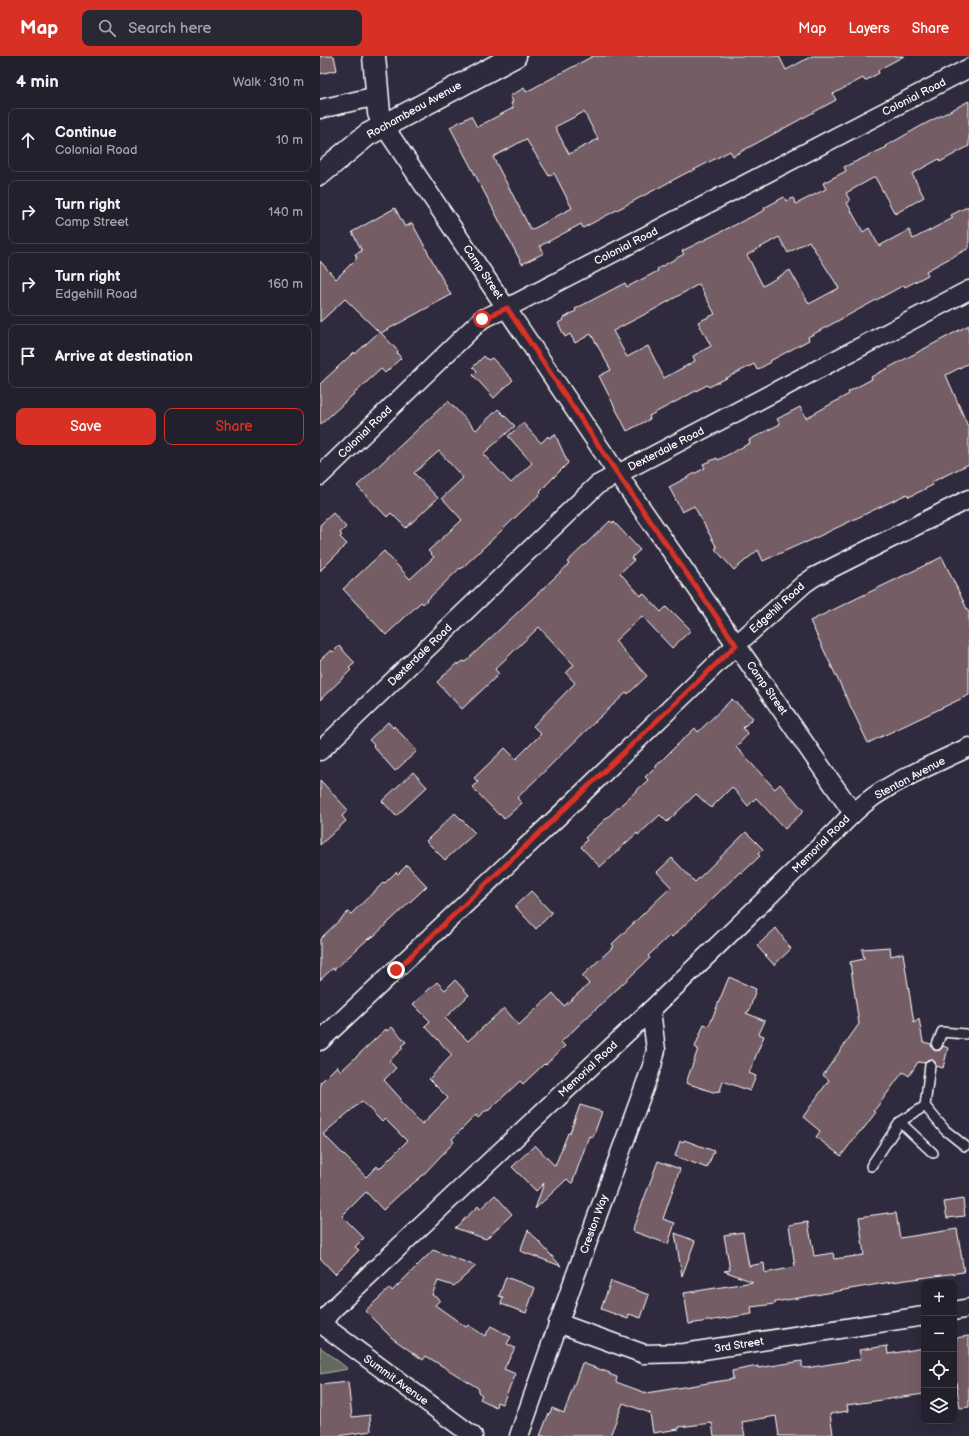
<!DOCTYPE html>
<html lang="en">
<head>
<meta charset="utf-8">
<style>
	body { margin:0; font-family:"Balsamiq Sans",sans-serif; background:#2b2836; color:#f1f3f6 }
	.controls { position:absolute; right:12px; bottom:12px; display:grid; overflow:hidden; border-radius:8px; box-shadow:0 4px 16px #0002 }
	.controls button { width:36px; height:36px; display:grid; place-items:center; padding:0; border:0; border-bottom:1px solid #403e4a; background:#23202e; color:#f1f3f6; font:20px sans-serif }
	.stop { position:absolute; width:12px; height:12px; margin:-9px; border:3px solid #d93025; border-radius:50%; background:#fff }
	.stop.end { background:#d93025; border-color:#fff; box-shadow:0 1px 4px #0008 }
	.list { margin:0; padding:0; list-style:none }
	h2 { display:flex; justify-content:space-between; align-items:center; height:52px; margin:0; padding:0 16px; font-size:17px }
	h2 small { font-size:13px; font-weight:400; color:#a3a3aa }
	.list li { display:grid; grid-template-columns:26px 1fr auto; gap:12px; align-items:center; box-sizing:border-box; height:64px; margin:0 8px 8px; padding:0 8px; border:1px solid #403e4a; border-radius:8px }
	.list b { display:block; font-size:15px; white-space:nowrap }
	.list p { margin:0; font-size:13px; white-space:nowrap; color:#a3a3aa }
	.list em { font-size:13px; font-style:normal; color:#a3a3aa }
	.actions { display:flex; gap:8px; padding:12px 16px }
	.actions a { flex:1; padding:9px 0; border:1px solid #d93025; border-radius:8px; text-align:center; font-size:14px; color:#d93025 }
	.actions .main { background:#d93025; color:#fff }
	.icon { flex:none; width:22px; height:22px; fill:none; stroke:currentColor; stroke-width:2; stroke-linecap:round; stroke-linejoin:round }
	.map { position:relative; flex:none; width:649px; height:1380px; overflow:hidden }
	header { display:flex; align-items:center; gap:24px; box-sizing:border-box; height:56px; padding:0 20px; background:#d93025; color:#fff }
	header strong { font-size:19px }
	nav { display:flex; gap:22px; margin-inline-start:auto; font-size:14px }
	.search { width:280px; height:36px; background:#2b2836; display:flex; align-items:center; gap:10px; box-sizing:border-box; padding:0 14px; border-radius:8px; color:#a3a3aa; font-size:15px }
	main { display:flex }
	aside { flex:1; background:#23202e }
	.map>svg:first-child { display:block }
</style>
</head>
<body>
<header>
<strong>Map</strong>
<div class="search"><svg class="icon" aria-label="search" viewBox="0 0 24 24"><circle cx="10" cy="10" r="6"/><path d="M15 15l6 6"/></svg>Search here</div>
<nav><a>Map</a><a>Layers</a><a>Share</a></nav>
</header>
<main>
<aside>
<h2>4 min<small>Walk · 310 m</small></h2>
<ul class="list">
<li><svg class="icon" aria-label="ahead" viewBox="0 0 24 24"><path d="M12 20V5M6 11l6-6 6 6"/></svg><div><b>Continue</b><p>Colonial Road</p></div><em>10 m</em></li>
<li><svg class="icon" aria-label="right" viewBox="0 0 24 24"><path d="M7 20v-9h11M14 6l5 5-5 5"/></svg><div><b>Turn right</b><p>Camp Street</p></div><em>140 m</em></li>
<li><svg class="icon" aria-label="right" viewBox="0 0 24 24"><path d="M7 20v-9h11M14 6l5 5-5 5"/></svg><div><b>Turn right</b><p>Edgehill Road</p></div><em>160 m</em></li>
<li><svg class="icon" aria-label="arrive" viewBox="0 0 24 24"><path d="M6 21V4h12l-3 4 3 4H6"/></svg><div><b>Arrive at destination</b></div></li>
</ul>
<div class="actions"><a class="main">Save</a><a>Share</a></div>
</aside>
<div class="map">
<svg width="649" height="1380" viewBox="0 0 649 1380">
	<rect width="100%" height="100%" fill="#2f2a3d"/>
	<filter id="ink" filterUnits="userSpaceOnUse"><feTurbulence type="fractalNoise" baseFrequency=".025" numOctaves="2"/><feDisplacementMap in="SourceGraphic" scale="8" xChannelSelector="R" yChannelSelector="G"/><feConvolveMatrix kernelMatrix="1 2 1 2 8 2 1 2 1" color-interpolation-filters="sRGB"/></filter>
	<g filter="url(#ink)">
		<polygon fill="#626b5f" stroke="#b0b5af" points="0,1291 28,1313 0,1318"/>
		<g fill="#755d65" stroke="#fff" fill-rule="evenodd">
			<polygon points="0,0 14,0 17,14 0,18"/>
			<path d="M273,0H459L466,14L492,0H584L558,14L559,17L545,25L543,22L513,38L516,44L413,100L410,95L370,116V115L263,172L261,168L220,190L224,197L202,208L130,71L151,60L157,71L193,52L191,47L193,46L190,40L204,32L206,36ZM264,56L278,83L249,98L235,71ZM206,83L229,120L234,117L252,152L211,174L173,101Z"/>
			<path d="M649,45V90L620,106L619,103L592,118L604,141L575,158L555,121L526,137L530,145L527,147L543,176L549,172L559,190L589,174L593,183L633,162L631,159L649,150V192L606,215L608,219L585,231L584,229L488,281L489,284L450,305L451,306L437,314L434,308L389,331L387,329L329,360L330,363L307,375L279,320L291,314L271,278L255,287L250,278L245,281L238,267L243,264L242,263L256,255L255,253L305,227L307,231L338,215L337,213L364,198L362,195L445,154L444,152L464,141L466,145L473,142L476,148L506,133L503,127L526,115L524,111L567,91L566,90L601,70ZM459,181L468,197L489,185L519,232L489,248L470,214L443,230L427,199ZM379,228L395,258L378,266L391,290L373,300L375,305L344,322L328,290L307,301L293,275L335,253Z"/>
			<polygon points="75,152 85,171 92,167 131,239 61,277 78,295 77,297 81,302 65,317 61,313 0,369 0,328 34,296 35,298 59,276 25,243 0,266 0,205 16,223 37,202 35,198 42,195 32,176"/>
			<polygon points="649,269 649,307 626,319 649,373 649,408 612,426 613,429 589,441 587,438 485,487 485,486 443,505 438,494 414,514 395,493 397,492 374,450 362,456 349,431 385,412 383,408 397,402 398,404 430,387 429,384 460,368 457,363 480,351 486,362 529,338 528,336 552,323 551,321"/>
			<polygon points="164,300 168,304 172,302 193,324 174,342 153,319 157,315 153,311"/>
			<polygon points="128,345 156,374 178,353 195,370 163,398 191,427 212,407 188,380 203,367 221,387 228,380 229,382 235,378 248,407 225,430 225,431 220,436 221,437 141,513 140,512 103,548 101,546 66,579 23,533 64,495 90,523 114,501 108,495 142,464 122,442 143,422 119,395 94,417 118,442 86,472 71,457 67,461 37,430"/>
			<polygon points="13,457 26,471 20,477 22,479 20,481 27,488 0,515 0,469"/>
			<polygon points="290,465 293,467 294,466 320,494 311,502 314,504 300,517 321,540 323,537 341,556 346,551 353,558 354,557 371,574 352,592 322,560 295,585 327,620 308,638 307,636 280,661 197,742 202,747 184,763 180,758 179,759 152,731 158,726 154,722 185,692 196,703 221,678 213,670 255,627 246,617 254,609 219,571 175,613 179,618 142,653 117,626 137,607 138,609 143,605 145,606 249,508 247,506"/>
			<polygon points="622,501 649,557 649,639 548,687 490,565"/>
			<polygon points="19,590 35,607 29,612 31,614 0,644 0,604 11,594 13,596"/>
			<polygon points="412,643 433,662 423,672 428,678 416,691 455,733 460,728 484,755 465,773 436,742 428,750 412,731 391,752 376,738 347,766 340,759 318,779 317,777 280,811 261,791 267,784 265,782 328,724 325,721 353,693 375,672 378,676"/>
			<polygon points="68,666 73,672 74,670 97,695 75,715 53,690 54,689 49,684"/>
			<polygon points="93,716 107,731 76,760 62,745"/>
			<polygon points="0,724 28,754 22,760 26,765 0,789"/>
			<polygon points="135,757 155,777 125,804 106,785"/>
			<path d="M426,776L443,793L438,798L440,800L422,817L420,816L352,881L350,879L328,900L330,902L241,986L245,990L225,1009L224,1008L203,1028L200,1025L168,1055L167,1054L158,1062L156,1059L132,1083L134,1086L101,1121L80,1138L63,1154L46,1136L22,1160L44,1182L35,1191L39,1194L15,1218L0,1202V1027L17,1010L21,1015L66,973L67,975L72,971L86,986L81,990L83,992L69,1005L76,1012L64,1024L81,1043L80,1045L102,1068L128,1042L109,1023L132,999L105,970L110,965L93,948L117,926L125,934L135,924L149,939L125,962L148,985L184,952L199,969L233,937L244,950L269,928L262,920L294,890L292,888L351,831L337,816L352,802L375,826ZM42,1045L62,1066L65,1063L87,1085L59,1113L57,1110L46,1121L3,1078Z"/>
			<polygon points="87,809 107,830 53,881 53,880 50,883 49,882 14,914 13,912 0,924 0,883 28,856 31,858 64,826 65,827 76,816 78,818"/>
			<polygon points="211,835 232,857 216,873 195,850"/>
			<polygon points="456,872 471,893 454,909 437,890"/>
			<polygon points="570,891 571,900 583,897 594,967 599,963 603,986 611,988 612,992 615,995 620,994 623,990 628,992 623,1012 616,1010 615,1006 610,1003 607,1004 604,1007 598,1006 589,1020 583,1016 554,1055 556,1056 541,1076 540,1075 521,1100 496,1081 500,1075 483,1061 509,1024 503,1019 539,968 530,906 544,903 542,893"/>
			<polygon points="409,921 436,933 429,955 426,957 445,965 439,978 444,980 429,1017 436,1020 430,1035 403,1025 400,1035 393,1036 366,1027 378,993 375,991 384,968 389,970"/>
			<polygon points="260,1049 282,1056 273,1081 269,1080 252,1128 247,1123 215,1153 224,1127 216,1135 192,1111 215,1089 235,1110 248,1077 250,1077"/>
			<polygon points="364,1084 394,1095 387,1112 355,1100 360,1085 363,1086"/>
			<polygon points="338,1105 360,1113 343,1163 355,1167 348,1188 312,1175"/>
			<polygon points="175,1139 192,1158 166,1183 135,1172 158,1150 160,1153"/>
			<polygon points="643,1143 645,1160 627,1162 624,1146"/>
			<polygon points="568,1157 568,1158 576,1157 580,1182 637,1173 644,1216 565,1227 455,1246 455,1248 431,1251 432,1258 369,1268 364,1237 433,1226 404,1215 410,1214 404,1179 423,1176 429,1210 444,1207 445,1217 475,1211 469,1169 488,1166 494,1200 513,1197 514,1203 544,1199 539,1161"/>
			<polygon points="208,1174 241,1210 200,1195"/>
			<polygon points="355,1177 375,1185 362,1220"/>
			<polygon points="113,1194 156,1210 134,1230 118,1225 112,1239 120,1244 115,1249 146,1271 148,1269 165,1280 171,1270 191,1281 187,1288 195,1292 184,1313 196,1318 182,1348 177,1346 176,1351 160,1343 162,1339 158,1336 159,1334 158,1332 106,1300 103,1304 72,1282 45,1255 70,1232 72,1235"/>
			<polygon points="186,1221 215,1232 206,1257 181,1248 183,1241 179,1240"/>
			<polygon points="291,1225 329,1239 321,1262 309,1258 308,1263 281,1253"/>
			<polygon points="649,1280 649,1351 640,1352 634,1314 634,1282"/>
			<polygon points="567,1290 568,1298 604,1292 604,1338 527,1349 528,1355 510,1358 513,1378 496,1380 459,1380 456,1360 422,1366 425,1380 394,1380 392,1367 359,1371 359,1373 333,1377 330,1357 303,1347 290,1380 220,1380 229,1357 230,1357 232,1352 244,1357 262,1307 290,1317 289,1318 297,1321 296,1326 326,1337 413,1323 412,1315 438,1310 438,1312 482,1305 482,1311 486,1312 541,1303 539,1294"/>
			<polygon points="28,1326 32,1361 50,1359 51,1375 18,1380 0,1380 0,1329"/>
		</g>
		<g fill="none" stroke-linecap="round" stroke-linejoin="round">
			<g stroke="#fff" stroke-width="12">
				<g id="service">
					<polyline points="617,989 622,976 645,978"/>
					<polyline points="610,1009 605,1050 625,1074 645,1090"/>
					<polyline points="580,1066 613,1097"/>
					<polyline points="551,1110 580,1066 605,1050"/>
				</g>
			</g>
			<g stroke="#fff" stroke-width="21">
				<g id="minor">
					<polyline points="0,53 57,40"/>
					<polyline points="64,70 297,417 533,757"/>
					<polyline points="0,420 162,263 187,252 649,12"/>
					<polyline points="0,695 277,429 649,234"/>
					<polyline points="0,985 243,756 416,589 484,528 494,521 649,443"/>
					<polyline points="634,1255 649,1252"/>
					<polyline points="0,1267 153,1380"/>
					<polyline points="238,1267 324,1298 364,1297 604,1260"/>
					<path d="M1,1268L12,1254L331,954L515,776C527,763 539,751 553,741C581,721 619,706 649,691"/>
					<polyline points="199,1380 253,1226 332,1010 336,994 331,954"/>
				</g>
			</g>
			<g stroke="#fff" stroke-width="25">
				<g id="tertiary">
					<polyline points="54,0 59,57 64,70"/>
					<polyline points="0,118 47,79 195,0"/>
				</g>
			</g>
			<use href="#service" stroke="#2f2a3d" stroke-width="9"/>
			<use href="#minor" stroke="#2f2a3d" stroke-width="18"/>
			<use href="#tertiary" stroke="#2f2a3d" stroke-width="22"/>
		</g>
	</g>
	<g fill="none" stroke-linecap="round" stroke-linejoin="round" filter="url(#ink)">
		<polyline stroke="#d93025" stroke-width="5" points="76,914 416,589 297,417 187,252 162,263"/>
	</g>
	<g text-anchor="middle" dominant-baseline="central" stroke-width="4" stroke-linejoin="round" paint-order="stroke">
		<g font-size="11" fill="#fff" stroke="#2f2a3d">
			<text transform="translate(594 41) rotate(-27)">Colonial Road</text>
			<text transform="translate(94 54) rotate(-29)">Rochambeau Avenue</text>
			<text transform="translate(306 190) rotate(-27)">Colonial Road</text>
			<text transform="translate(163 216) rotate(56)">Camp Street</text>
			<text transform="translate(45 376) rotate(-44)">Colonial Road</text>
			<text transform="translate(346 393) rotate(-27)">Dexterdale Road</text>
			<text transform="translate(457 552) rotate(-42)">Edgehill Road</text>
			<text transform="translate(100 599) rotate(-44)">Dexterdale Road</text>
			<text transform="translate(447 632) rotate(55)">Camp Street</text>
			<text transform="translate(590 722) rotate(-28)">Stenton Avenue</text>
			<text transform="translate(501 788) rotate(-45)">Memorial Road</text>
			<text transform="translate(268 1013) rotate(-43)">Memorial Road</text>
			<text transform="translate(274 1168) rotate(-70)">Creston Way</text>
			<text transform="translate(419 1289) rotate(-9)">3rd Street</text>
			<text transform="translate(76 1324) rotate(36)">Summit Avenue</text>
		</g>
	</g>
</svg>
<div class="controls">
<button>+</button>
<button>−</button>
<button><svg class="icon" aria-label="locate" viewBox="0 0 24 24"><circle cx="12" cy="12" r="6"/><path d="M12 2v4M12 18v4M2 12h4M18 12h4"/></svg></button>
<button><svg class="icon" aria-label="layers" viewBox="0 0 24 24"><path d="M12 4l9 5-9 5-9-5zM3 14l9 5 9-5"/></svg></button>
</div>
<div class="stop" style="left:162px;top:263px"></div>
<div class="stop end" style="left:76px;top:914px"></div>
</div>
</main>
</body>
</html>
